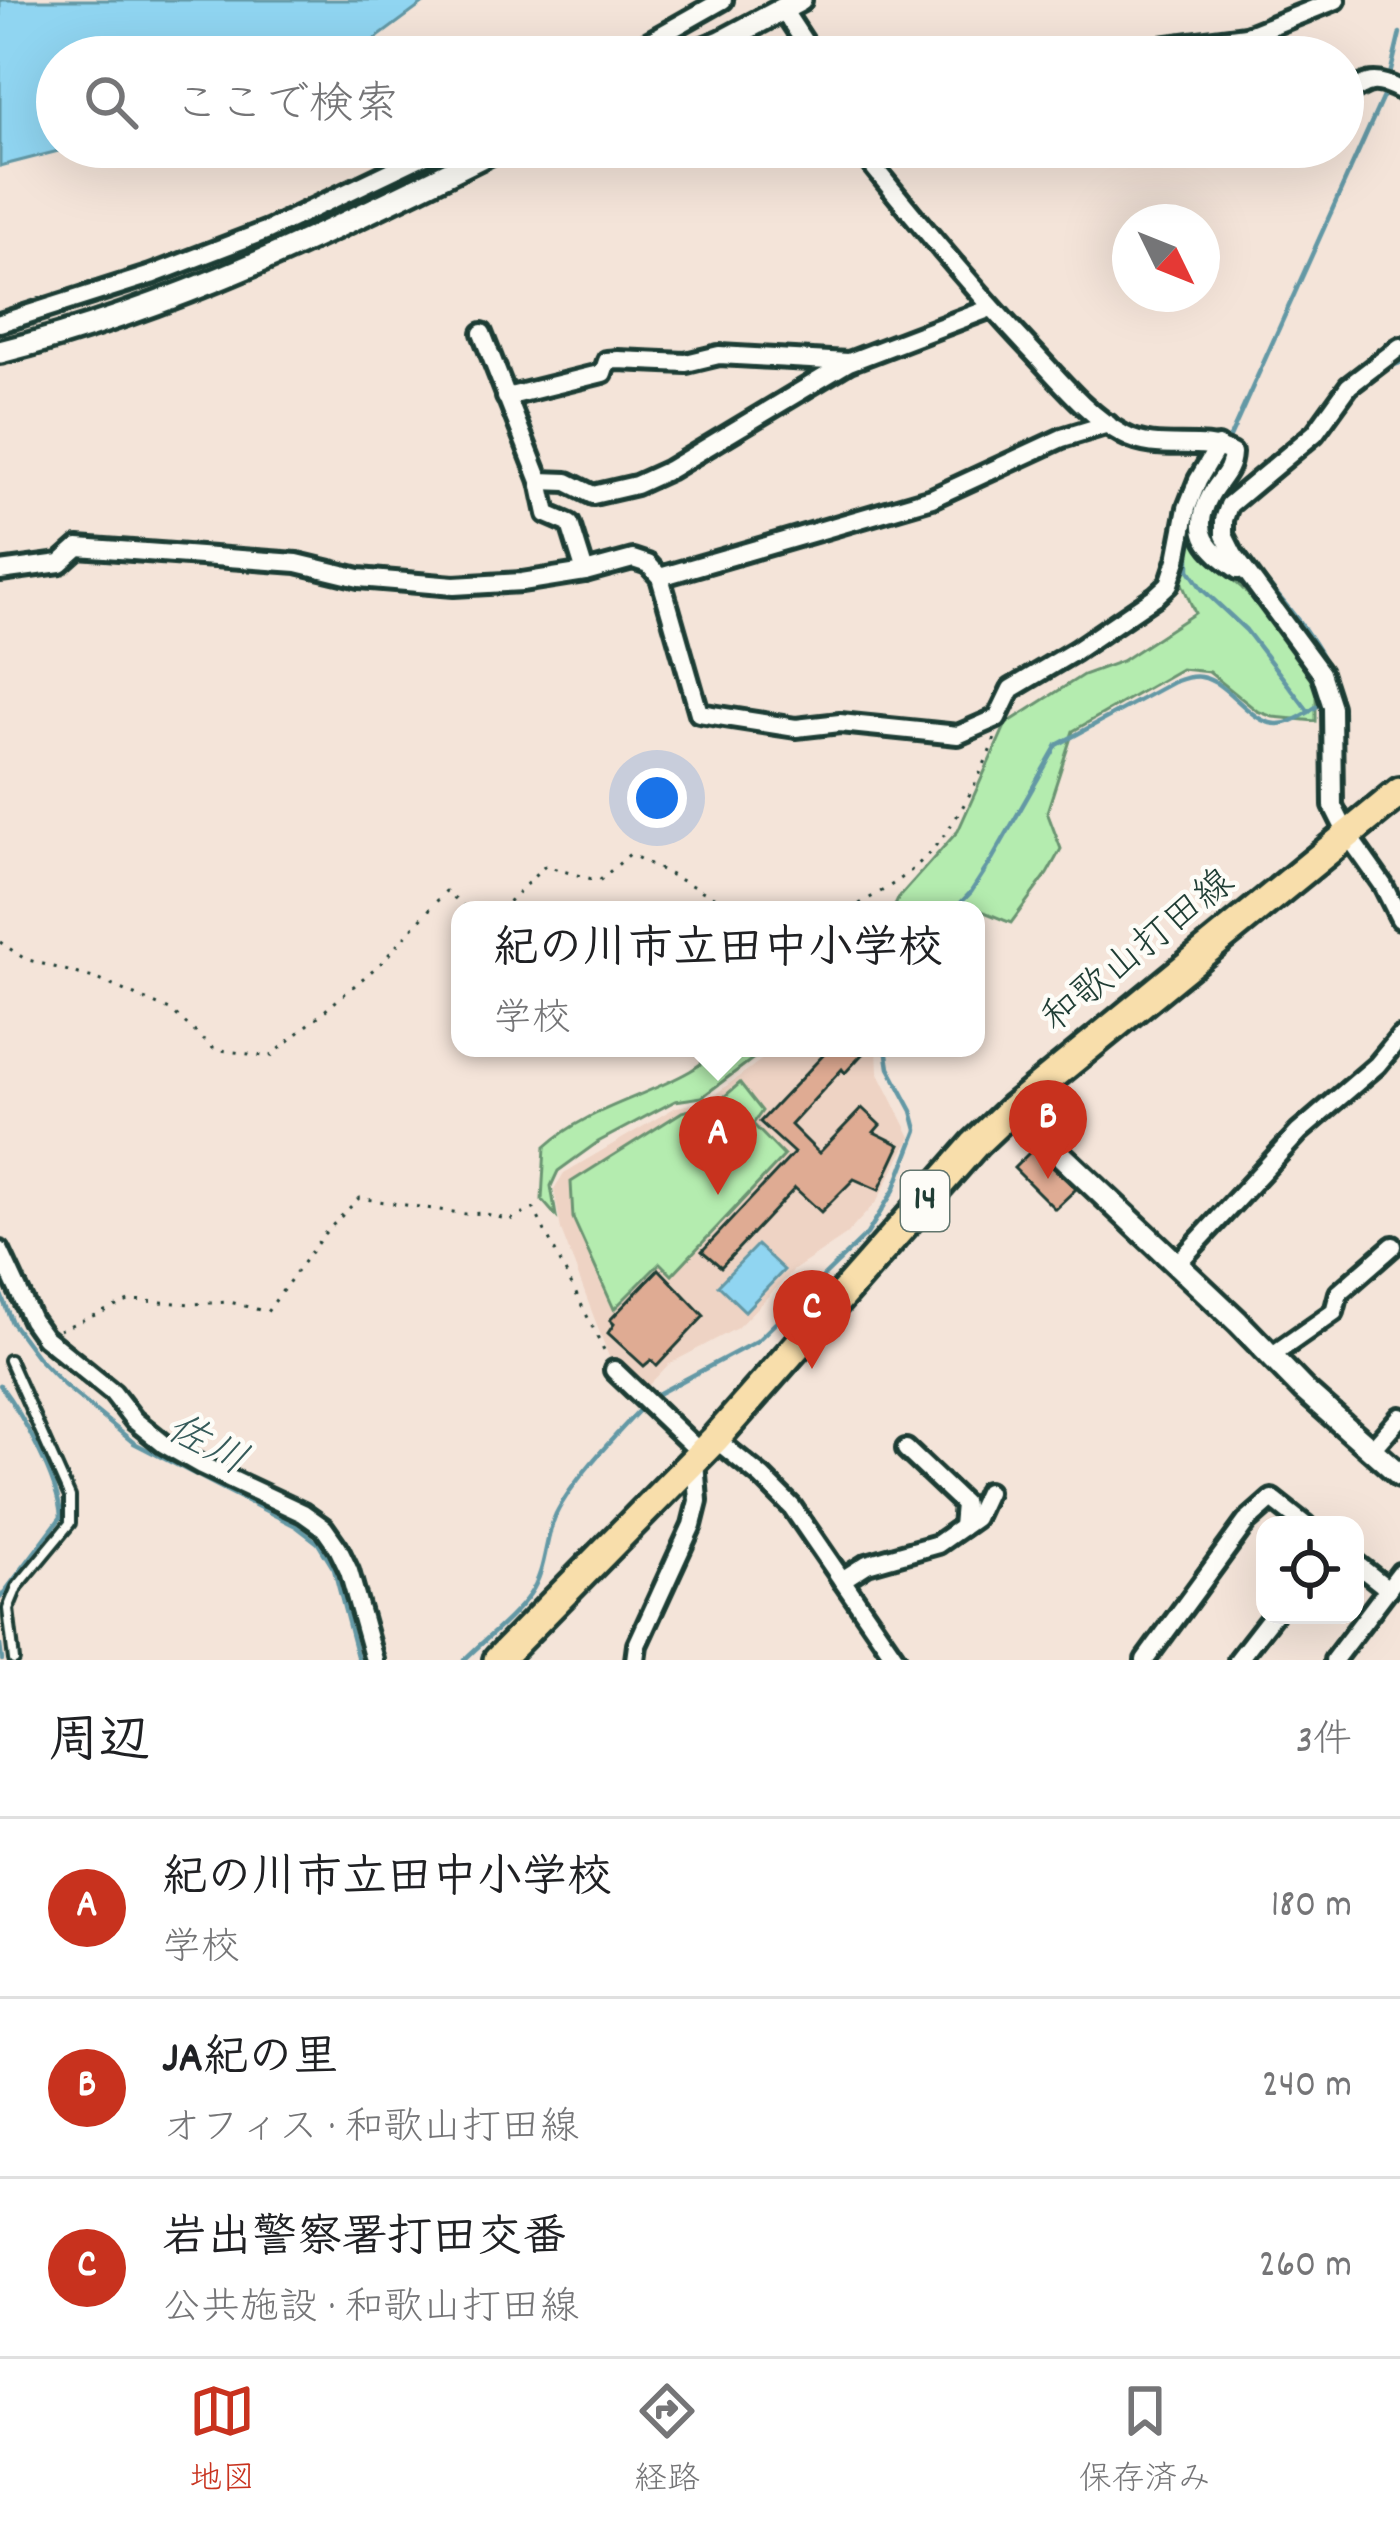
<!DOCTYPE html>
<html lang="ja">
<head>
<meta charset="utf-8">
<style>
	body { margin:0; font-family:Dekko,"Klee One",sans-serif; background:#f2f2f2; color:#202124 }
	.controls { position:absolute; right:36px; bottom:36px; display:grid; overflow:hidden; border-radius:24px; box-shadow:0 12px 48px #0002 }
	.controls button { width:108px; height:108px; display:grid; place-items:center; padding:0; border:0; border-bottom:3px solid #e0e0e0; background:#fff; color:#202124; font:60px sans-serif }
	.compass { position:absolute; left:1112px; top:204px; width:108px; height:108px; border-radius:50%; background:#fff; box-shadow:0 12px 48px #0002; rotate:133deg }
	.you { position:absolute; left:657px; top:798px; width:42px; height:42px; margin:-30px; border:9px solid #fff; border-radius:50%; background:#1a73e8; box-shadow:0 0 0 18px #1a73e833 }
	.badge { display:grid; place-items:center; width:78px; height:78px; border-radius:50%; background:#c8321e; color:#fff; font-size:39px; font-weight:700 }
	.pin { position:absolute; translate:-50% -99px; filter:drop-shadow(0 3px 6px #0008) }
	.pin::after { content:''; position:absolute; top:63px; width:42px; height:36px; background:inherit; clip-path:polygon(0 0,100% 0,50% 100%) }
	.popup { position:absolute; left:451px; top:901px; width:534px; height:156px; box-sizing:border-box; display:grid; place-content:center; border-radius:24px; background:#fff; filter:drop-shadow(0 3px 9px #0005); font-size:39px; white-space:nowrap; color:#757577 }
	.popup b { font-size:45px; color:#202124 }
	.popup::after { content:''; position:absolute; left:50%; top:100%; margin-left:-24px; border:24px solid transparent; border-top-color:#fff }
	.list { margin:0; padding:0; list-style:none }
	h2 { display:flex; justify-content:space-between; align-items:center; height:156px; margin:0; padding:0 48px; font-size:51px }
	h2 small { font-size:39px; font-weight:400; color:#757577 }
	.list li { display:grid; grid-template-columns:78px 1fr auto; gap:36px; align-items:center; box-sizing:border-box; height:180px; padding:0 48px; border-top:3px solid #e0e0e0 }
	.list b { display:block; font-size:45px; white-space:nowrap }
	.list p { margin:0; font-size:39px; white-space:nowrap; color:#757577 }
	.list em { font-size:39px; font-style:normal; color:#757577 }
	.icon { flex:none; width:66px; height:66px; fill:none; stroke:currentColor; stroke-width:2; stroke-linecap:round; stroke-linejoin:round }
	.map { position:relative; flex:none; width:1400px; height:1660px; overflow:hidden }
	.search { position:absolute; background:#fff; box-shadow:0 12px 48px #0002; left:36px; right:36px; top:36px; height:132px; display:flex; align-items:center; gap:30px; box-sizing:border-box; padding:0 42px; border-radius:66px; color:#757577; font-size:45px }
	.sheet { height:696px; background:#fff }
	nav { display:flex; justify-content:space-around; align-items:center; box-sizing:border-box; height:168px; border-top:3px solid #e0e0e0; background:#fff; font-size:33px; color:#757577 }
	nav a { display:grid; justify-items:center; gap:6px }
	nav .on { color:#c8321e }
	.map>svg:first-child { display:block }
</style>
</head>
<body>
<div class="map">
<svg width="1400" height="1660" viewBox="0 0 1400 1660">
	<rect width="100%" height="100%" fill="#f4e4d9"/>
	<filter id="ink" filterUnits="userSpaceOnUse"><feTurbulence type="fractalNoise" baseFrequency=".00833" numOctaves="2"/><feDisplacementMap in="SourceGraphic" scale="24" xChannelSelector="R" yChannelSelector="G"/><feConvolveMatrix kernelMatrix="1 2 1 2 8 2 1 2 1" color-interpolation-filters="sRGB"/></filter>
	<g filter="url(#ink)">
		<polygon fill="#eed3c4" points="777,1048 877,1048 878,1072 911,1137 877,1201 846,1235 794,1270 737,1328 669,1364 645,1389 609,1357 561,1230 554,1189 564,1173 676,1107 705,1102"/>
		<g fill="#b4ecaf" stroke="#6a9472" stroke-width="3">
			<polygon points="1189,523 1210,560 1241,587 1281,629 1316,676 1316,721 1273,717 1257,711 1209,672 1181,669 1073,731 1047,812 1061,849 1047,874 1011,923 977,909 893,910 899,897 958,831 1006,724 1083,675 1122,661 1195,613 1180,579"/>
			<path d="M721,1048H767L702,1097L675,1101L598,1142L558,1171L551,1186L556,1216L542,1200L545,1147C586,1109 643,1098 690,1071C701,1065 711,1055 721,1048Z"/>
			<polygon points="740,1083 762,1111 753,1124 784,1156 672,1275 660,1263 614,1309 573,1218 571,1182 682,1112 716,1104"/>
		</g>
		<g fill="#90d5f1" stroke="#6398a5" stroke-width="3">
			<polygon points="0,0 428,0 351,57 57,57 57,147 74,147 0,166"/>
			<polygon points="757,1245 784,1270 745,1311 718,1285"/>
		</g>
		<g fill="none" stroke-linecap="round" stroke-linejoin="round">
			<g stroke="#6398a5" stroke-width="4.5">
				<polyline points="1389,79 1400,33"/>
				<polyline points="1383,370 1400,363"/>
				<polyline points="1226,446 1386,90"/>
				<polyline points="1283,470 1305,455 1319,439"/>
				<polyline points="1195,523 1189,547 1189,570 1202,589 1246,630 1309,712"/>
				<path d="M1252,565C1275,592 1338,661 1334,694"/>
				<path d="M954,910L971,892L991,861L1057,745L1173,682C1182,679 1192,675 1201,677C1235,683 1253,737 1292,721C1304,716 1315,708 1325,700"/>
				<polyline points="0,1292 12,1323 37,1357 64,1385 134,1443 296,1526 318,1543 334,1569 358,1660"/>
				<path d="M0,1385C22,1414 59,1481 61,1517L0,1598"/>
				<polyline points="652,1397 757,1341 867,1234 894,1190 917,1130 912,1111 889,1068 886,1048"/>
				<polyline points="0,1645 2,1660"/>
				<path d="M464,1660C485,1639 513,1618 530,1594C547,1569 544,1540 556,1514C573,1479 617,1434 644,1405"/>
			</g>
		</g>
		<g fill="#dfab93" stroke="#1f3d34" stroke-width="3">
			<polygon points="830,1048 868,1048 845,1073 842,1069 791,1125 819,1153 862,1108 880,1125 874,1132 900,1145 879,1190 854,1179 821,1212 795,1188 721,1267 702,1251 794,1153 760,1122"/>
			<polygon points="1033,1149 1076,1189 1055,1209 1014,1168"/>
			<polygon points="659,1269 704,1316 657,1366 651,1360 644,1366 608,1333 614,1324 610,1320"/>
		</g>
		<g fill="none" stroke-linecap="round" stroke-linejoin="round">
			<g stroke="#1f3d34" stroke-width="16">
				<polyline id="service" points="9,1360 70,1497 70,1523 17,1587 8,1609 14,1660"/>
			</g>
			<g stroke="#1f3d34" stroke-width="26">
				<g id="minor">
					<polyline points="784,11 814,57"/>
					<polyline points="1246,36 1263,57"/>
					<polyline points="622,57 723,0"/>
					<polyline points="1082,57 1246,36 1336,0"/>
					<path d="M1343,97C1367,81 1373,76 1400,90"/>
					<path d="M861,147L860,150C916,220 973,289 1035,354C1061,382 1090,417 1124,435C1159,454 1200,436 1232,453C1231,473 1219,479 1210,496C1190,534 1209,549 1238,570"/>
					<polyline points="0,323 151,275 268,230 442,147"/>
					<polyline points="482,333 540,481 547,514 570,524 585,572"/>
					<polyline points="1400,347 1349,386 1315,433 1229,505 1224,520 1224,535 1234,555 1321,673 1332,707 1333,806 1347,834 1383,885 1400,919"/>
					<polyline points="506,397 603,373 607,361 618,360 686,363 719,355 848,362"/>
					<polyline points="540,481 567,482 593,495 636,485 669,470 849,362 991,308"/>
					<polyline points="0,571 60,563 78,547 297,563 359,578 454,586 522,582 585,572 633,559 648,564 660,577 699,713 796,728 840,723 958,735 997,718 1011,689 1075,651 1156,596 1169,584 1177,560 1187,508 1198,480 1218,446"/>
					<polyline points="660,577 932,498 1062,438 1108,424"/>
					<polyline points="0,1251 32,1320 44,1337 113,1393 134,1420 164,1444 201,1465 303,1513 324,1528 338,1548 349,1571 374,1660"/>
					<polyline points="1176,1265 1299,1132 1377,1065 1400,1037"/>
					<polyline points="1271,1356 1334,1312 1339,1293 1393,1246"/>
					<polyline points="614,1370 701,1453"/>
					<polyline points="715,1439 762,1477 792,1507 897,1660"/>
					<polyline points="906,1449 964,1504 962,1527"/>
					<polyline points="1371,1450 1400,1417"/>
					<polyline points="1355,1563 1388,1589"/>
					<polyline points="842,1580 867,1564 938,1544 975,1518 987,1492"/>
					<polyline points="635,1660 637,1645 692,1525 698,1501 695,1460"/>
					<polyline points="1145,1660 1246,1522 1272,1499 1305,1525"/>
					<polyline points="1238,1660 1273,1615"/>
					<polyline points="1334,1660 1400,1573"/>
				</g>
			</g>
			<g stroke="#1f3d34" stroke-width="30">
				<g id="tertiary">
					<polyline points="684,57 721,42 800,0"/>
					<path d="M0,352C176,308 339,228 501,147"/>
					<polyline points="1012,1109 1238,1322 1304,1390 1400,1475"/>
				</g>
			</g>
			<g stroke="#1f3d34" stroke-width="36">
				<polyline id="primary" points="498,1660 715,1439 975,1144 1012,1109 1400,792"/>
			</g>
			<g stroke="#1f3d34" stroke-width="3" stroke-dasharray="3 9" stroke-linecap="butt">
				<polyline points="500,910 545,866 599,881 630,854 739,910"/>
				<path d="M849,910C871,897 895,885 914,868C952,834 977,785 995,738"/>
				<polyline points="0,942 25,959 97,979 172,1011 214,1049 270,1057 381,963 446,891 469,910"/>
				<polyline points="59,1330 131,1300 191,1304 230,1302 267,1312 324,1234 359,1198 466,1214 482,1213 510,1220 534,1209 606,1354"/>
			</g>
			<use href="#service" stroke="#fdfcf7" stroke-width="8"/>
			<use href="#minor" stroke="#fdfcf7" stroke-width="16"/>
			<use href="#tertiary" stroke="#fdfcf7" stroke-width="21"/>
			<use href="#primary" stroke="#f8deab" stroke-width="27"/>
		</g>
	</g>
	<g text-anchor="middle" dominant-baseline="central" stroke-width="9" stroke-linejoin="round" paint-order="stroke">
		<rect fill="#fdfcf7" stroke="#62766e" stroke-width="3" x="901" y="1171" width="48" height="60" rx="9"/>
		<g font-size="36" font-weight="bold" fill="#1f3d34">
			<text x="925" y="1201">14</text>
		</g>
		<g font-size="39" fill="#1f3d34" stroke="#fdfcf7">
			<text transform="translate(1140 953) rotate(-39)">和歌山打田線</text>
		</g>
		<g font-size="42" font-style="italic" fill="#365b5a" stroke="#fdfcf7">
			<text transform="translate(205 1448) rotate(28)">佐川</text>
		</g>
	</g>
</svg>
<div class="controls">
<button><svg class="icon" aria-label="locate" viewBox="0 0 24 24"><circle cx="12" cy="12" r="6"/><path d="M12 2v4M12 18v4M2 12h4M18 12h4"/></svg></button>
</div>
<svg class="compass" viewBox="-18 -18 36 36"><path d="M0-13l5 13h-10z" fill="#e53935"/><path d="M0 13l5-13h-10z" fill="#757577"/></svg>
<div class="you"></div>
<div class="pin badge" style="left:718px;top:1195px">A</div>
<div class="popup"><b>紀の川市立田中小学校</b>学校</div>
<div class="pin badge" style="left:1048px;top:1179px">B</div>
<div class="pin badge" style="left:812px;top:1369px">C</div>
<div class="search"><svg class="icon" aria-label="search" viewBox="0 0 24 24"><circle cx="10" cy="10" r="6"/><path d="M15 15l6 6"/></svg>ここで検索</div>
</div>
<section class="sheet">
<h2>周辺<small>3件</small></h2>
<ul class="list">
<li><span class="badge">A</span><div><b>紀の川市立田中小学校</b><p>学校</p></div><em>180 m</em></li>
<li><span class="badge">B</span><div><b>JA紀の里</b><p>オフィス · 和歌山打田線</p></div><em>240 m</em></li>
<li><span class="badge">C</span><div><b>岩出警察署打田交番</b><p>公共施設 · 和歌山打田線</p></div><em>260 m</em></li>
</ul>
</section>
<nav>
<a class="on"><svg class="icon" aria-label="map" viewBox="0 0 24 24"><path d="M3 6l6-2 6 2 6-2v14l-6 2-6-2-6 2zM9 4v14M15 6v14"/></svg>地図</a>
<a><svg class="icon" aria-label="directions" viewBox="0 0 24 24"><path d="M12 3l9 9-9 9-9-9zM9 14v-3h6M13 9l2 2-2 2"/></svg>経路</a>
<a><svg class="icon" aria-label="saved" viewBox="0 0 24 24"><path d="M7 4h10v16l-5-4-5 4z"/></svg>保存済み</a>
</nav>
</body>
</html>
